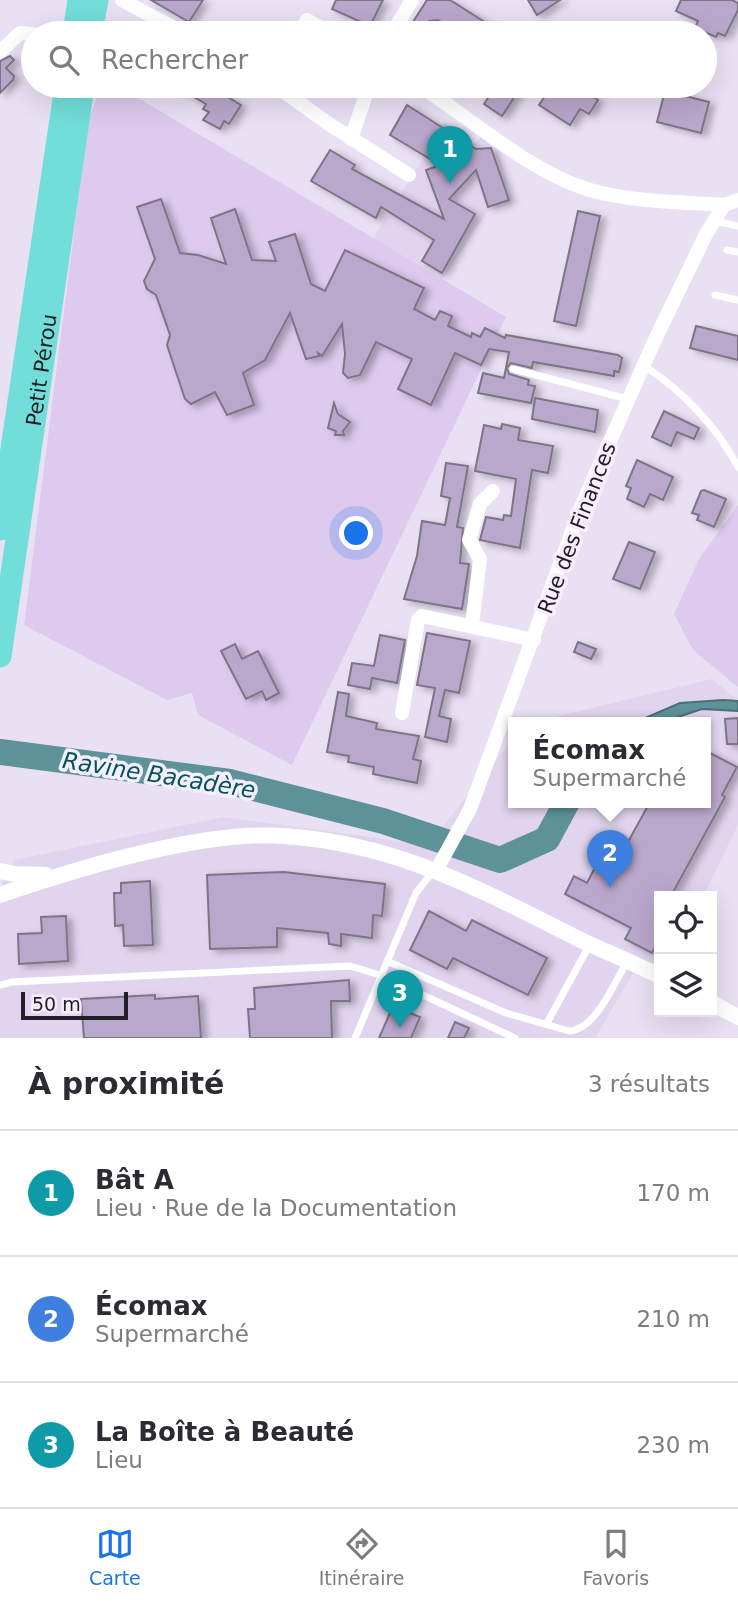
<!DOCTYPE html>
<html lang="fr">
<head>
<meta charset="utf-8">
<style>
	body { margin:0; font-family:"DejaVu Sans",sans-serif; background:#f2f2f3; color:#2b2b33 }
	.controls { position:absolute; right:21px; bottom:21px; display:grid; overflow:hidden; border-radius:0px; box-shadow:0 7px 28px #0002 }
	.controls button { width:63px; height:63px; display:grid; place-items:center; padding:0; border:0; border-bottom:2px solid #e1e1e2; background:#fff; color:#2b2b33; font:35px sans-serif }
	.scale { position:absolute; left:21px; bottom:18px; width:107px; box-sizing:border-box; padding-left:7px; border:4px solid #221e25; border-top:0; font-size:19px; line-height:24px; white-space:nowrap; color:#221e25; -webkit-text-stroke:5px #f6eefd; paint-order:stroke }
	.you { position:absolute; left:357px; top:534px; width:24px; height:24px; margin:-18px; border:5px solid #fff; border-radius:50%; background:#1a73e8; box-shadow:0 0 0 10px #1a73e833 }
	.badge { display:grid; place-items:center; width:46px; height:46px; border-radius:50%; background:#1a73e8; color:#fff; font-size:23px; font-weight:700 }
	.pin { position:absolute; translate:-50% -58px; filter:drop-shadow(0 2px 4px #0008) }
	.pin::after { content:''; position:absolute; top:37px; width:24px; height:21px; background:inherit; clip-path:polygon(0 0,100% 0,50% 100%) }
	.popup { position:absolute; left:508px; top:717px; width:203px; height:91px; box-sizing:border-box; display:grid; place-content:center; border-radius:0px; background:#fff; filter:drop-shadow(0 2px 5px #0005); font-size:23px; white-space:nowrap; color:#7c7c81 }
	.popup b { font-size:26px; color:#2b2b33 }
	.popup::after { content:''; position:absolute; left:50%; top:100%; margin-left:-14px; border:14px solid transparent; border-top-color:#fff }
	.list { margin:0; padding:0; list-style:none }
	h2 { display:flex; justify-content:space-between; align-items:center; height:91px; margin:0; padding:0 28px; font-size:30px }
	h2 small { font-size:23px; font-weight:400; color:#7c7c81 }
	.list li { display:grid; grid-template-columns:46px 1fr auto; gap:21px; align-items:center; box-sizing:border-box; height:126px; padding:0 28px; border-top:2px solid #e1e1e2 }
	.list b { display:block; font-size:26px; white-space:nowrap }
	.list p { margin:0; font-size:23px; white-space:nowrap; color:#7c7c81 }
	.list em { font-size:23px; font-style:normal; color:#7c7c81 }
	.icon { flex:none; width:38px; height:38px; fill:none; stroke:currentColor; stroke-width:2; stroke-linecap:round; stroke-linejoin:round }
	.map { position:relative; flex:none; width:738px; height:1038px; overflow:hidden }
	.search { position:absolute; background:#fff; box-shadow:0 7px 28px #0002; left:21px; right:21px; top:21px; height:77px; display:flex; align-items:center; gap:18px; box-sizing:border-box; padding:0 24px; border-radius:38px; color:#7c7c81; font-size:26px }
	.sheet { height:469px; background:#fff }
	nav { display:flex; justify-content:space-around; align-items:center; box-sizing:border-box; height:98px; border-top:2px solid #e1e1e2; background:#fff; font-size:19px; color:#7c7c81 }
	nav a { display:grid; justify-items:center; gap:4px }
	nav .on { color:#1a73e8 }
	.map>svg:first-child { display:block }
</style>
</head>
<body>
<div class="map">
<svg width="738" height="1038" viewBox="0 0 738 1038">
	<defs>
		<filter id="shadow"><feDropShadow dx="5.5" dy="3" stdDeviation="3.5" flood-color="#0004"/></filter>
	</defs>
	<rect width="100%" height="100%" fill="#e9e0f3"/>
	<g fill="#e1d4ee">
		<polygon points="445,123 475,144 481,137 498,152 513,202 487,212 443,279 373,238"/>
		<polygon points="712,679 738,701 738,825 703,896 659,896 659,964 633,973 595,1038 0,1038 0,889 14,860 224,817 428,845 514,738 514,802 706,802 706,722 534,722"/>
	</g>
	<g fill="#ddcaee">
		<polygon points="100,86 118,86 506,317 292,765 198,715 192,693 167,700 24,625 88,123"/>
		<polygon points="738,505 738,687 693,650 674,614 699,559"/>
	</g>
	<polygon fill="#5c9298" stroke="#4b6f76" stroke-width="2" points="723,700 738,701 738,711 702,709 663,722 636,722 680,703"/>
	<g fill="none" stroke-linecap="round" stroke-linejoin="round">
		<polyline stroke="#5c9298" stroke-width="26" points="0,752 230,782 383,821 500,860 547,839 567,802"/>
	</g>
	<g fill="#baa7cc" stroke="#7d7586" stroke-width="2" filter="url(#shadow)">
		<polygon points="151,0 203,0 189,22"/>
		<polygon points="336,0 383,0 370,26 332,9"/>
		<polygon points="427,0 450,0 502,33 458,33 438,20 429,21 422,31 411,25"/>
		<polygon points="528,0 560,0 537,15"/>
		<polygon points="681,0 732,0 738,3 738,10 725,36 718,33 716,37 695,28 698,21 676,11"/>
		<polygon points="10,56 14,60 6,68 14,76 13,80 0,93 0,61"/>
		<polygon points="175,86 209,86 241,105 229,124 224,121 220,129 203,120 209,112 203,109 206,104"/>
		<polygon points="496,86 513,86 519,90 502,116 484,104"/>
		<polygon points="552,86 587,86 584,91 598,100 589,114 580,109 570,125 539,105"/>
		<polygon points="665,91 709,102 701,133 657,122"/>
		<polygon points="407,105 476,149 491,148 509,200 488,207 476,170 449,199 475,214 442,273 422,261 434,240 381,207 376,218 311,181 330,150 355,165 352,169 444,219 426,170 440,165 390,135"/>
		<polygon points="161,199 180,253 198,255 226,264 211,218 235,209 252,260 276,261 269,242 295,234 311,284 325,291 345,250 424,288 414,309 435,320 440,311 452,316 448,326 471,337 472,333 480,337 485,328 505,338 506,335 618,355 622,358 619,372 614,371 614,376 533,362 532,368 511,363 507,368 509,374 529,380 528,385 535,386 531,403 478,393 483,373 504,378 509,352 489,349 481,365 455,353 431,405 398,389 412,359 376,342 360,375 348,378 343,373 345,354 342,324 322,356 318,353 319,356 306,359 290,313 265,360 243,373 254,405 227,415 215,392 191,404 185,399 167,345 170,335 156,295 147,289 144,281 155,259 137,207"/>
		<polygon points="578,211 600,216 576,326 554,321"/>
		<polygon points="696,326 738,336 738,360 690,348"/>
		<polygon points="535,398 598,410 595,432 532,419"/>
		<polygon points="334,403 338,414 350,422 343,431 344,435 335,435 336,431 328,428"/>
		<polygon points="664,411 699,428 694,439 677,432 671,446 652,437"/>
		<polygon points="502,424 520,428 518,440 553,446 548,473 532,470 520,548 480,540 486,517 503,520 504,515 511,516 516,479 475,471 484,425 501,429"/>
		<polygon points="637,460 673,477 663,500 650,494 644,507 627,499 631,488 626,486"/>
		<polygon points="446,463 468,466 457,527 463,528 460,563 469,564 462,609 404,599 417,556 422,521 445,525 450,498 441,496"/>
		<polygon points="704,490 726,499 714,527 697,520 699,515 692,513 701,491"/>
		<polygon points="629,542 655,552 640,589 613,579"/>
		<polygon points="427,633 470,641 459,693 445,690 439,716 451,719 447,742 425,737 435,688 417,685"/>
		<polygon points="380,635 405,640 397,683 372,678 370,689 348,685 352,663 374,666"/>
		<polygon points="578,642 596,649 591,659 574,652"/>
		<polygon points="235,644 242,659 258,651 279,693 266,700 262,691 246,699 221,651"/>
		<polygon points="338,692 349,694 346,716 377,723 376,729 419,736 413,759 421,761 417,783 373,774 374,767 348,762 349,756 327,752"/>
		<polygon points="738,718 738,744 727,744 725,719"/>
		<polygon points="706,751 737,767 722,795 725,797 671,896 659,896 659,940 652,953 625,939 631,928 565,894 574,876 587,883 602,854 617,862 650,802 706,802"/>
		<polygon points="284,872 385,884 382,916 373,915 372,938 341,934 341,946 329,944 328,933 277,928 277,947 210,949 207,875"/>
		<polygon points="150,881 153,945 124,946 123,925 115,926 114,893 121,893 121,883"/>
		<polygon points="429,911 466,931 472,920 547,958 528,995 453,958 447,969 410,950"/>
		<polygon points="66,916 68,961 19,964 18,934 42,933 41,917"/>
		<polygon points="349,980 350,1001 331,1001 332,1038 250,1038 248,1009 255,1009 254,988"/>
		<polygon points="155,995 155,999 198,996 201,1038 84,1038 81,999"/>
		<polygon points="393,1006 420,1017 411,1038 379,1038"/>
		<polygon points="455,1022 469,1028 464,1038 448,1038"/>
	</g>
	<g fill="none" stroke-linecap="round" stroke-linejoin="round">
		<g stroke="#fff" stroke-width="7">
			<polyline points="715,221 738,226"/>
			<polyline points="727,250 738,252"/>
			<polyline points="715,295 738,300"/>
			<path d="M644,366C681,389 718,428 738,467"/>
			<polyline points="513,369 628,399"/>
			<path d="M387,961L506,1013L569,1031C597,1029 614,982 627,962"/>
			<polyline points="0,985 12,982 350,966 380,975 515,1038"/>
			<polyline points="547,1023 590,944"/>
			<polyline points="355,1038 416,893 433,871"/>
		</g>
		<g stroke="#fff" stroke-width="14">
			<polyline points="122,0 183,33"/>
			<polyline points="299,33 307,20 330,33"/>
			<polyline points="392,33 412,0"/>
			<polyline points="0,52 20,33 33,34"/>
			<polyline points="276,86 329,124 409,175"/>
			<path d="M420,86C472,119 531,173 590,190C632,202 681,202 724,205"/>
			<polyline points="351,139 369,86"/>
			<polyline points="472,625 480,559 469,540 480,504 493,491"/>
			<polyline points="402,713 418,620 422,616 534,640"/>
			<polyline points="437,869 470,809 581,507 653,344 706,234 724,205 738,200"/>
		</g>
		<g stroke="#fff" stroke-width="16">
			<polyline points="0,871 15,874 46,875"/>
			<path d="M0,895C79,868 202,830 284,836C402,844 484,892 587,943C611,954 636,964 659,976"/>
			<polyline points="712,1003 738,1017"/>
		</g>
		<g stroke="#72deda" stroke-width="23">
			<polyline points="74,33 79,0"/>
			<polyline points="91,33 97,0"/>
			<polyline points="0,529 66,86"/>
			<path id="s1" d="M0,656L83,86"/>
		</g>
	</g>
	<g text-anchor="middle" dominant-baseline="central" stroke-width="7" stroke-linejoin="round" paint-order="stroke">
		<g font-size="21" fill="#221e25" stroke="#f6eefd">
			<text stroke="none"><textPath href="#s1" startOffset="289">Petit Pérou</textPath></text>
			<text transform="translate(577 528) rotate(-69)">Rue des Finances</text>
		</g>
		<g font-size="23" font-style="italic" fill="#00545b" stroke="#f6eefd">
			<text transform="translate(159 775) rotate(9)">Ravine Bacadère</text>
		</g>
	</g>
</svg>
<div class="controls">
<button><svg class="icon" aria-label="locate" viewBox="0 0 24 24"><circle cx="12" cy="12" r="6"/><path d="M12 2v4M12 18v4M2 12h4M18 12h4"/></svg></button>
<button><svg class="icon" aria-label="layers" viewBox="0 0 24 24"><path d="M12 4l9 5-9 5-9-5zM3 14l9 5 9-5"/></svg></button>
</div>
<div class="scale">50 m</div>
<div class="you"></div>
<div class="pin badge" style="left:450px;top:184px;background:#0f9aa8">1</div>
<div class="pin badge" style="left:610px;top:888px;background:#3f7fe0">2</div>
<div class="popup"><b>Écomax</b>Supermarché</div>
<div class="pin badge" style="left:400px;top:1028px;background:#0f9aa8">3</div>
<div class="search"><svg class="icon" aria-label="search" viewBox="0 0 24 24"><circle cx="10" cy="10" r="6"/><path d="M15 15l6 6"/></svg>Rechercher</div>
</div>
<section class="sheet">
<h2>À proximité<small>3 résultats</small></h2>
<ul class="list">
<li><span class="badge" style="background:#0f9aa8">1</span><div><b>Bât A</b><p>Lieu · Rue de la Documentation</p></div><em>170 m</em></li>
<li><span class="badge" style="background:#3f7fe0">2</span><div><b>Écomax</b><p>Supermarché</p></div><em>210 m</em></li>
<li><span class="badge" style="background:#0f9aa8">3</span><div><b>La Boîte à Beauté</b><p>Lieu</p></div><em>230 m</em></li>
</ul>
</section>
<nav>
<a class="on"><svg class="icon" aria-label="map" viewBox="0 0 24 24"><path d="M3 6l6-2 6 2 6-2v14l-6 2-6-2-6 2zM9 4v14M15 6v14"/></svg>Carte</a>
<a><svg class="icon" aria-label="directions" viewBox="0 0 24 24"><path d="M12 3l9 9-9 9-9-9zM9 14v-3h6M13 9l2 2-2 2"/></svg>Itinéraire</a>
<a><svg class="icon" aria-label="saved" viewBox="0 0 24 24"><path d="M7 4h10v16l-5-4-5 4z"/></svg>Favoris</a>
</nav>
</body>
</html>
